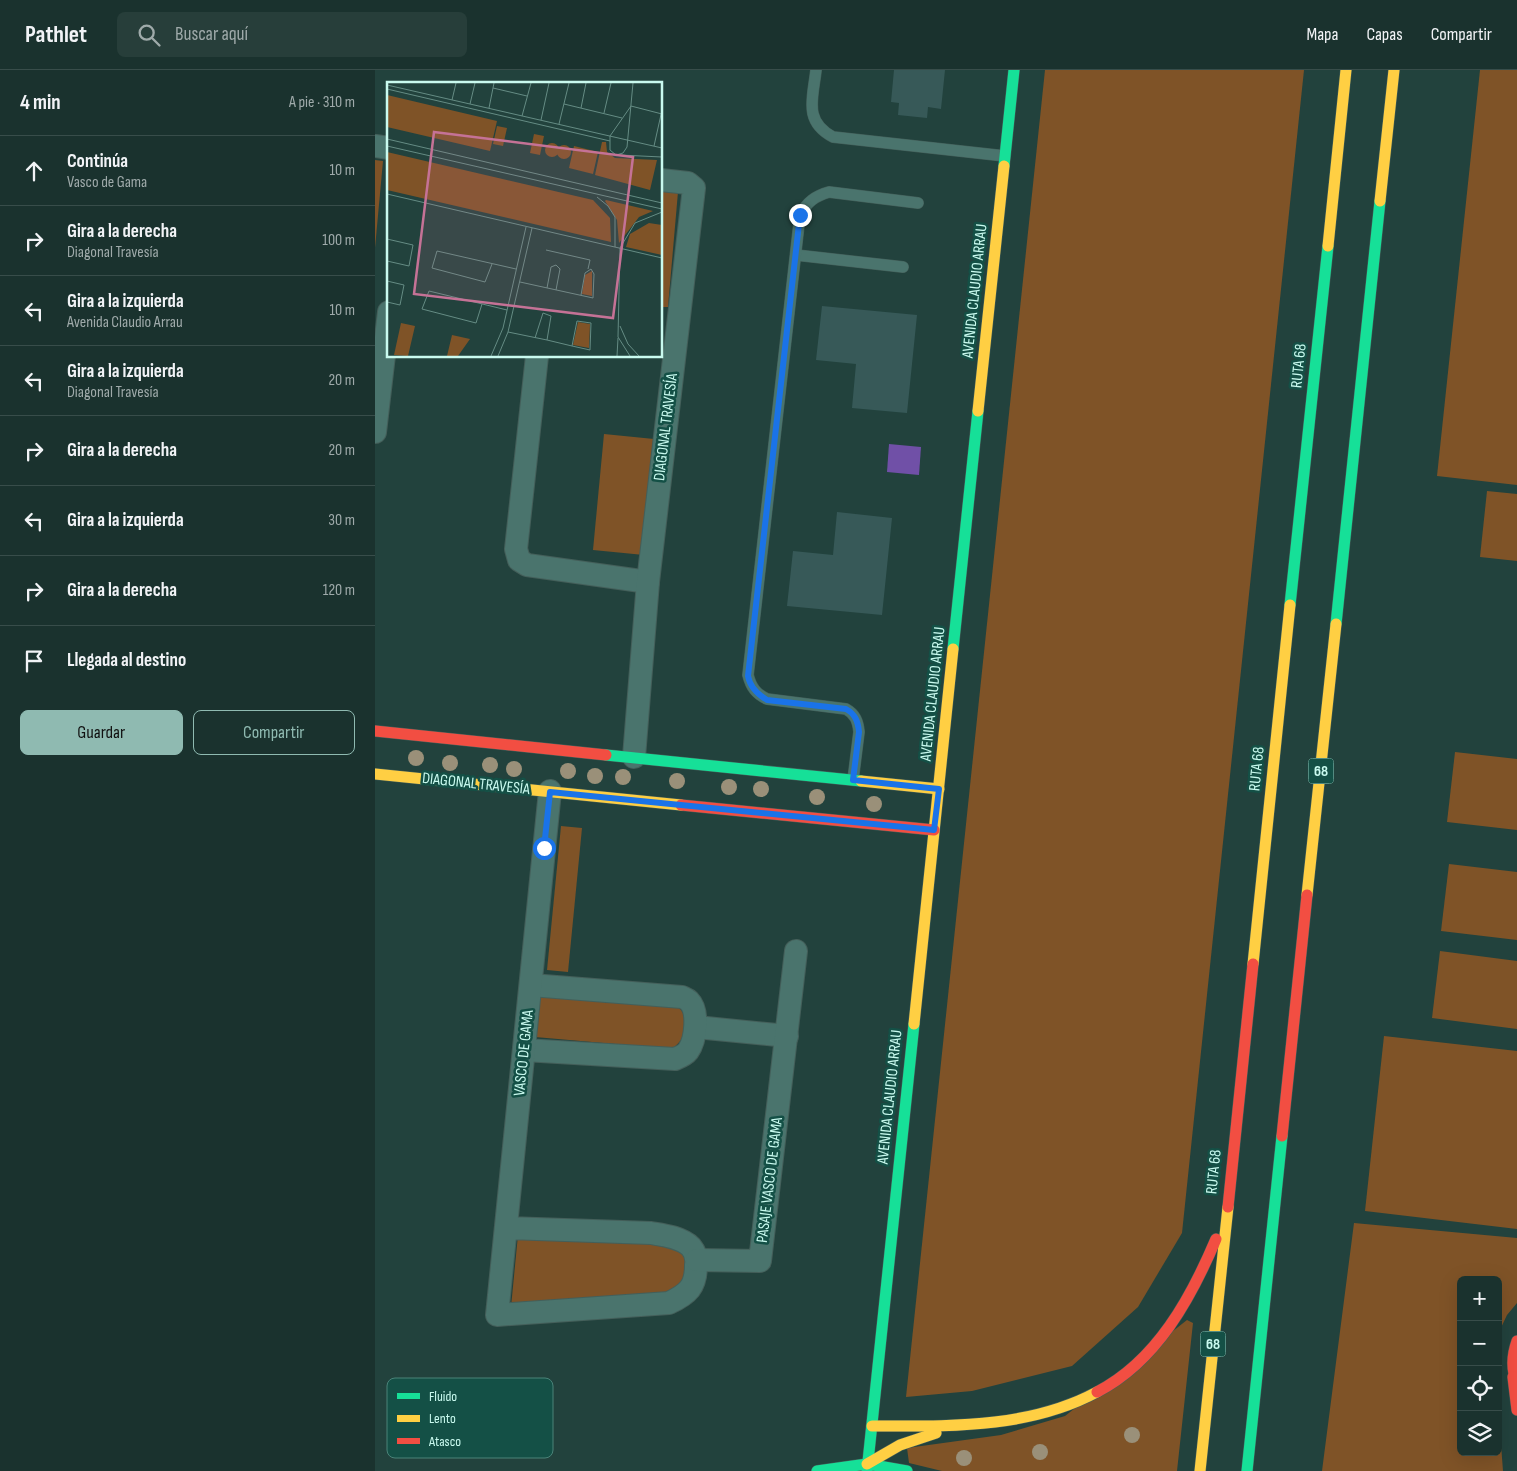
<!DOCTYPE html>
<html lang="es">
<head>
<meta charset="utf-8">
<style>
	body { margin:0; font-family:"Sofia Sans Condensed",sans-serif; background:#273e3a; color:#f1f3f6 }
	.controls { position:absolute; right:15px; bottom:15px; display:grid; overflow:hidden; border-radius:8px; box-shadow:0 5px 20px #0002 }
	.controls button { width:45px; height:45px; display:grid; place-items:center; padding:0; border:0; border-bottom:1px solid #384d4a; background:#1a322e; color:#f1f3f6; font:25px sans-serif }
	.stop { position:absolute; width:15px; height:15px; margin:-11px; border:4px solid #1a73e8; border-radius:50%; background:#fff }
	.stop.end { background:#1a73e8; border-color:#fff; box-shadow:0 1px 5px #0008 }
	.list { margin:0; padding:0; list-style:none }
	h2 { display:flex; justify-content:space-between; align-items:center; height:65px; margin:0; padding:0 20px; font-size:21px }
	h2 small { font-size:16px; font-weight:400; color:#9faaaa }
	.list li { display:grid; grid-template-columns:32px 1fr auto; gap:15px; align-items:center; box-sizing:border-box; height:70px; padding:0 20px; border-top:1px solid #384d4a }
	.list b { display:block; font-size:19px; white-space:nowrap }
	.list p { margin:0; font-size:16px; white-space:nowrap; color:#9faaaa }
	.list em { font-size:16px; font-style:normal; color:#9faaaa }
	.actions { display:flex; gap:10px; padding:15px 20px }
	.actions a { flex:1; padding:11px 0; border:1px solid #8fbab1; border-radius:8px; text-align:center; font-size:18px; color:#8fbab1 }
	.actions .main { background:#8fbab1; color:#111 }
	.icon { flex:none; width:28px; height:28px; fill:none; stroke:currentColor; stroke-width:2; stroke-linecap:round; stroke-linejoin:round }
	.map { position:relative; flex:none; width:1142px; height:1401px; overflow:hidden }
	header { display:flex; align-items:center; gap:30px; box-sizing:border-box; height:70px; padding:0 25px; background:#1a322e; border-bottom:1px solid #384d4a }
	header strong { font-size:24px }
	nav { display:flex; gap:28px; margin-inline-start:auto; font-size:18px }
	.search { width:350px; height:45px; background:#273e3a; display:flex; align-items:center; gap:12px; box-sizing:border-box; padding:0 18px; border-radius:8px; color:#9faaaa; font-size:19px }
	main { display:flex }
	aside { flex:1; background:#1a322e }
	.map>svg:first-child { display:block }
</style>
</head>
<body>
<header>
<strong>Pathlet</strong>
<div class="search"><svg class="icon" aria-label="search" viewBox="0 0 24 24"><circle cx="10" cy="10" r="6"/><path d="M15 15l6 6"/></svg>Buscar aquí</div>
<nav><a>Mapa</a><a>Capas</a><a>Compartir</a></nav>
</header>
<main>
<aside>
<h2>4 min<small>A pie · 310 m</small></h2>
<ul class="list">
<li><svg class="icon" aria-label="ahead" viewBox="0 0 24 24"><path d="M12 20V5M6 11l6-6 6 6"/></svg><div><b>Continúa</b><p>Vasco de Gama</p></div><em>10 m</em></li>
<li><svg class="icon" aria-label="right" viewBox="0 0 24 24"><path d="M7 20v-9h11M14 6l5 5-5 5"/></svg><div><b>Gira a la derecha</b><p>Diagonal Travesía</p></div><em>100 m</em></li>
<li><svg class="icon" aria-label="left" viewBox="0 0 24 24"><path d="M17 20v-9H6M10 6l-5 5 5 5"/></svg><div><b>Gira a la izquierda</b><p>Avenida Claudio Arrau</p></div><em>10 m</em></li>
<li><svg class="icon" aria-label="left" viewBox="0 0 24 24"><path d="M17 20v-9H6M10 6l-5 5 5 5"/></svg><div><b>Gira a la izquierda</b><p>Diagonal Travesía</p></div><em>20 m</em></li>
<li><svg class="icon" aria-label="right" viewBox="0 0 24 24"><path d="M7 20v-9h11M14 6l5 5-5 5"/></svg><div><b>Gira a la derecha</b></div><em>20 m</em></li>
<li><svg class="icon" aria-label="left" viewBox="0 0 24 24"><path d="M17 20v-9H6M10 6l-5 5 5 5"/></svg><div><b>Gira a la izquierda</b></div><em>30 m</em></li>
<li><svg class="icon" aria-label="right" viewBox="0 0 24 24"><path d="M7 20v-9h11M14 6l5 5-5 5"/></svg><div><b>Gira a la derecha</b></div><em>120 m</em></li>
<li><svg class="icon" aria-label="arrive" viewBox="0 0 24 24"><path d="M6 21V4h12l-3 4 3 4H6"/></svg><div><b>Llegada al destino</b></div></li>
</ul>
<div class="actions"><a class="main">Guardar</a><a>Compartir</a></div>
</aside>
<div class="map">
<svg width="1142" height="1401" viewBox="0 0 1142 1401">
	<rect width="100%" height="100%" fill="#22423d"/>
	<g fill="#7f5327">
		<polygon points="670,0 929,0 807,1163 763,1237 697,1296 597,1321 531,1327"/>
		<polygon points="1105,0 1142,0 1142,415 1062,406"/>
		<polygon points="0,90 8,91 0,178"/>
		<polygon points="286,120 303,122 293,237 286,237"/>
		<polygon points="229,364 279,369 269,485 218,480"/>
		<polygon points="1112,421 1142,424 1142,491 1105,487"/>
		<polygon points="1080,682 1142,689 1142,760 1072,752"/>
		<polygon points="186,756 207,758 193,902 172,900"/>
		<polygon points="1074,794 1142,802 1142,870 1066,861"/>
		<polygon points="1065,881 1142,891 1142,959 1057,948"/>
		<path d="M164,923L302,935C316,950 313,967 297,979L160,967Z"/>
		<polygon points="1009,966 1142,981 1142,1159 990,1141"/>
		<polygon points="979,1153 1142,1168 1142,1233 1132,1245 1123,1264 1123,1210 1086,1210 1086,1382 1123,1382 1123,1334 1128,1401 947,1401"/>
		<polygon points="143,1165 274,1169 306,1178 316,1194 304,1223 136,1237"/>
		<polygon points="812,1250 818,1253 802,1401 567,1401 534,1393 532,1378 626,1365 690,1346"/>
	</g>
	<polygon fill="#7050a7" points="514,374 546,377 544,405 512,402"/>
	<g fill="#375958">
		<polygon points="519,0 570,0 566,39 553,37 552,48 523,45 524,33 516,32"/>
		<polygon points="447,236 542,245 532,343 477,338 481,294 441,290"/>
		<polygon points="462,442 517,448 507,545 412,536 418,481 458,485"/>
	</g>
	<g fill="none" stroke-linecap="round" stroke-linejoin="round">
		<g stroke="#445f5a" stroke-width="12">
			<g id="lane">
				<path d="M441,0C438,28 428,51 458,67L630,86"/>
				<polyline points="421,185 528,197"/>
				<path d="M478,710L484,662C483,651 480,644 471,639L392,629C381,624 376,617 373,605L425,145C432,132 440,126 454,122L543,133"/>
			</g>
		</g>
		<g stroke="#445f5a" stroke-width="24">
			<g id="street">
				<polyline points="0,76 14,78"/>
				<polyline points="162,286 141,479 144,490 152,495 273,512"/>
				<polyline points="0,362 14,242"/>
				<polyline points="259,687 273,512 319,118 313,113 286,110"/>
				<polyline points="321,957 412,966"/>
				<path d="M149,980L300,989C305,987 310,985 313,981C321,970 324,941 314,931C312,929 309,928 307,927L156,915"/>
				<path d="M131,1158L276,1163C288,1165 306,1167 316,1177C320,1182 322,1189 321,1195C321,1217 313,1224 294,1233L122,1245L175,721"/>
				<polyline points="322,1190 385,1191 421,881"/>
			</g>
		</g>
		<g stroke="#445f5a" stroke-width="12">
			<g id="fast">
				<polyline points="629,96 639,0"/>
				<polyline points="915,535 953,176"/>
				<polyline points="961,554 1005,131"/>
				<polyline points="578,579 603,341"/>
				<polyline points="231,685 486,711"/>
				<polyline points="492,1394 532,1401"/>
				<polyline points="442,1401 492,1394"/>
				<polyline points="492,1401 539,954"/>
				<polyline points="872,1401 907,1066"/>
			</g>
		</g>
		<g stroke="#445f5a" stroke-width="12">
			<g id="slow">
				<polyline points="1005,131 1019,0"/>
				<polyline points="953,176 971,0"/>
				<polyline points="603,341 629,96"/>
				<polyline points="0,704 306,735"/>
				<polyline points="486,711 564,719"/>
				<polyline points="932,825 961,554"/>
				<polyline points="878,894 915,535"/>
				<polyline points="539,954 578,579"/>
				<path d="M497,1356C573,1356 653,1359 722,1322"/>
				<polyline points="492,1394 525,1375 561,1363"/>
				<polyline points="825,1401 853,1137"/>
			</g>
		</g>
		<g stroke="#445f5a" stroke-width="12">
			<g id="jam">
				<polyline points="0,661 231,685"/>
				<polyline points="306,735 559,760"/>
				<polyline points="907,1066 932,825"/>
				<polyline points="853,1137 878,894"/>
				<path d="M1142,1271C1137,1285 1136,1299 1142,1313"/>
				<polyline points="1138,1307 1142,1340"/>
				<path d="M722,1322C782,1291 816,1228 841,1169"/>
			</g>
		</g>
		<use href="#lane" stroke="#4a746d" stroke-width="11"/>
		<use href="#street" stroke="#4a746d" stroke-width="22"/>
		<use href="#fast" stroke="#16e098" stroke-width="11"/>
		<use href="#slow" stroke="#ffcf43" stroke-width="11"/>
		<use href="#jam" stroke="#f24e42" stroke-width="11"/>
	</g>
	<g fill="#9a9079">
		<circle cx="41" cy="688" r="8"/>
		<circle cx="75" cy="693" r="8"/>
		<circle cx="115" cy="695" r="8"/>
		<circle cx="139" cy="699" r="8"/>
		<circle cx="193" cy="701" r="8"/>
		<circle cx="220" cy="706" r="8"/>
		<circle cx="248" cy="707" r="8"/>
		<circle cx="302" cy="711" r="8"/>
		<circle cx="354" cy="717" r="8"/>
		<circle cx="386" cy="719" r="8"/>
		<circle cx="442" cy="727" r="8"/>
		<circle cx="499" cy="734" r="8"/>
		<circle cx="757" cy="1365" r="8"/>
		<circle cx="665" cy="1382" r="8"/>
		<circle cx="589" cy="1388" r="8"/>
	</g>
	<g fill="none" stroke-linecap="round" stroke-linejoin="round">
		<path stroke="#1a73e8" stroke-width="6" d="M169,778L175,722L559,760L564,719L478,710L484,662C483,651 480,644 471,639L392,630C382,624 375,617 373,606L425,145"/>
	</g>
	<g text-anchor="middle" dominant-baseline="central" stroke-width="5" stroke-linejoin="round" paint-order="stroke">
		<g fill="#145046" stroke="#93c7bc" stroke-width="1">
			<rect x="933.5" y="688.5" width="25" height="25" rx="4"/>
			<rect x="825.5" y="1261.5" width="25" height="25" rx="4"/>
		</g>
		<g font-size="15" font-weight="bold" fill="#c9faef">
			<text x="946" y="701">68</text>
			<text x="838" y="1274">68</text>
		</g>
		<g font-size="16" fill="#c9faef" stroke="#145046">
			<text transform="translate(600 221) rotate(-84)">AVENIDA CLAUDIO ARRAU</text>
			<text transform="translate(924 296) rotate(-84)">RUTA 68</text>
			<text transform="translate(291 357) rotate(-83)">DIAGONAL TRAVESÍA</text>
			<text transform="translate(558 624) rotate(-84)">AVENIDA CLAUDIO ARRAU</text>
			<text transform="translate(882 699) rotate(-84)">RUTA 68</text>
			<text transform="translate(101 714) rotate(6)">DIAGONAL TRAVESÍA</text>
			<text transform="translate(149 983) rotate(-84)">VASCO DE GAMA</text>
			<text transform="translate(515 1027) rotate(-84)">AVENIDA CLAUDIO ARRAU</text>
			<text transform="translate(839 1102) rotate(-84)">RUTA 68</text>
			<text transform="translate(395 1110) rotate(-83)">PASAJE VASCO DE GAMA</text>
		</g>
	</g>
	<g transform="translate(12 12)">
		<rect width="275" height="275" fill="#22423d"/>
		<path d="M0,13L110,39L103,69L0,45ZM110,44L120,46L116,64L106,62ZM147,52L157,54L153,73L143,71ZM215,60H219L220,70L228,76L270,78L263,108L208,93ZM158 68a7 7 0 1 1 14 0a7 7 0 1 1-14 0ZM170 70a7 7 0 1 1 14 0a7 7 0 1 1-14 0ZM187,64L211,70L206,92L182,86ZM0,70L206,118L223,136L224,160L0,108ZM218,119L219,118L266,129L252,135L232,161L230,138ZM262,141L275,143V173L239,165L243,152ZM205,189V214L195,212L198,193ZM191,240L203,242L202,266L186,263ZM14,241L28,244L21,274L7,273ZM65,253L83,257L71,274H60Z" fill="#7f5327"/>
		<path fill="none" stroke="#658c84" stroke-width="1" d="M0,3L275,66M106,6L140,14M0,7L223,59M65,18L69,1M83,22L88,1M177,22L235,36M244,24L275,32M244,24L223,54V68L229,73L236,71L240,65L246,1M102,26L107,1M194,26L199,1M217,31L224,1M135,34L144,1M154,38L162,1M172,42L182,1M0,57L275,121M0,64L275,127M267,64L275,28M233,73L275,75M0,112L275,176M210,115L221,124L228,135V165M0,157L26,163L22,184L0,179M233,166L231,255L243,274M233,166L248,141L275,130M159,168L203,178L201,187M105,182L98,200L45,186L50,169L129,187M0,199L17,203L13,223L0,220M133,200L206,216L207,192L204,187L198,191L194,213M160,206L164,185L169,183L173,187L169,208M95,222L89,241L35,227L42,209L120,228M233,244L241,262L252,274M121,250L160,258L185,264L203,268L204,241L190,239L185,264M148,256L156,231L164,234L160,258M104,274L116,246L139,145M111,274L121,250L145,146M230,274L231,256"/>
		<path fill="#c57296" fill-opacity="0.15" stroke="#c57296" stroke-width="2.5" d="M47,50L246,75L226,236L27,212Z"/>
		<rect width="275" height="275" fill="none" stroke="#c9faef" stroke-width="2.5"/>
	</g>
	<rect x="12" y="1308" width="166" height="80" rx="8" fill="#145046" stroke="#4a8379" stroke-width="1"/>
	<rect x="22" y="1323" width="23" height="6" fill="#16e098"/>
	<rect x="22" y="1345" width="23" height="7" fill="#ffcf43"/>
	<rect x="22" y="1368" width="23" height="6" fill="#f24e42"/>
	<g font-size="14" fill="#c9faef">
		<text x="54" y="1331">Fluido</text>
		<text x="54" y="1353">Lento</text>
		<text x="54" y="1376">Atasco</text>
	</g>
</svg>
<div class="controls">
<button>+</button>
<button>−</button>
<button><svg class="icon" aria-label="locate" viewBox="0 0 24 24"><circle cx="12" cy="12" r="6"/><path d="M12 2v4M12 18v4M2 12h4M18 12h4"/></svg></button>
<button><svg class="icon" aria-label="layers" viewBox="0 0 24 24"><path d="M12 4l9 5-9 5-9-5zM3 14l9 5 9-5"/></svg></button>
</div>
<div class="stop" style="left:169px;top:778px"></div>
<div class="stop end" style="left:425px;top:145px"></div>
</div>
</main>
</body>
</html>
